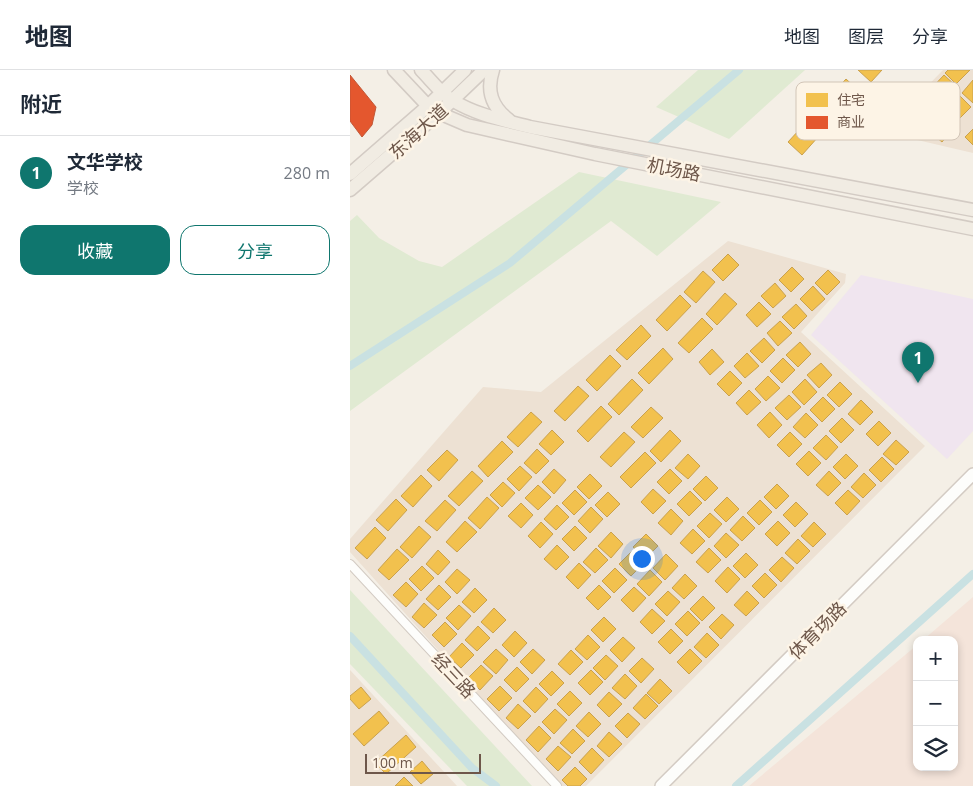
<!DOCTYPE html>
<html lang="zh">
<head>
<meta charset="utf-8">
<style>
	body { margin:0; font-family:"Open Sans","Noto Sans SC",sans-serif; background:#f2f2f3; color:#1f2937 }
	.controls { position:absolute; right:15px; bottom:15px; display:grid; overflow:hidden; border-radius:10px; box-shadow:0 2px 8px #0003 }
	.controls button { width:45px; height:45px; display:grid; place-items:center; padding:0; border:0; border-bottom:1px solid #e0e1e3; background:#fff; color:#1f2937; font:25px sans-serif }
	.scale { position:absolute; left:15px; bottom:12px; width:116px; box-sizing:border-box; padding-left:5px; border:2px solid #6e574a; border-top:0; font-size:14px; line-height:18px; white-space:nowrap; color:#6e574a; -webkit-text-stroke:4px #fdf4e6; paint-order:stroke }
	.you { position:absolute; left:291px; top:488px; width:18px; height:18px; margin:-12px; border:4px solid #fff; border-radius:50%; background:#1a73e8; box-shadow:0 0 0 8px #1a73e833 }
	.badge { display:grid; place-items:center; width:32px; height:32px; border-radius:50%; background:#0f766e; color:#fff; font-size:16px; font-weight:700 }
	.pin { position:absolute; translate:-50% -41px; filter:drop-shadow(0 1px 2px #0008) }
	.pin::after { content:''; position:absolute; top:26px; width:18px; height:15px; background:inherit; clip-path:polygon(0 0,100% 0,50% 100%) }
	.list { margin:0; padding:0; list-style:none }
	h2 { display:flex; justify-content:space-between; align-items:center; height:65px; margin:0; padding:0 20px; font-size:21px }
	h2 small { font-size:16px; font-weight:400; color:#747a83 }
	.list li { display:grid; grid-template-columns:32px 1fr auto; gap:15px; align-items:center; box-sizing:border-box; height:75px; padding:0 20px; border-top:1px solid #e0e1e3 }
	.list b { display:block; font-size:19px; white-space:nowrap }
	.list p { margin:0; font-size:16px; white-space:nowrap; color:#747a83 }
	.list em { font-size:16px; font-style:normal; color:#747a83 }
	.actions { display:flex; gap:10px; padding:15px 20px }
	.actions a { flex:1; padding:11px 0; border:1px solid #0f766e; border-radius:15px; text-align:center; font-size:18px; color:#0f766e }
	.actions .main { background:#0f766e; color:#fff }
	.icon { flex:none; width:28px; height:28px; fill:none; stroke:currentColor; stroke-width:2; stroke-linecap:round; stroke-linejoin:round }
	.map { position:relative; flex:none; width:623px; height:716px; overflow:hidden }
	header { display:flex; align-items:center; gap:30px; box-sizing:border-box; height:70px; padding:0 25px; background:#fff; border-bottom:1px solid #e0e1e3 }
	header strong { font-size:24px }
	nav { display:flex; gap:28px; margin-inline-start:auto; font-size:18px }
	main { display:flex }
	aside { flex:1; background:#fff }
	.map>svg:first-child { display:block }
</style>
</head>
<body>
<header>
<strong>地图</strong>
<nav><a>地图</a><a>图层</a><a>分享</a></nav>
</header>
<main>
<aside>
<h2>附近<small></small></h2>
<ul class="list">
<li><span class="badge">1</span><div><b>文华学校</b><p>学校</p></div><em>280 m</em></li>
</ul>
<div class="actions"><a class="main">收藏</a><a>分享</a></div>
</aside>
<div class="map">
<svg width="623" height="716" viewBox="0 0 623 716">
	<rect width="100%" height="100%" fill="#f4efe6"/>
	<g fill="#ede1d3">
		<polygon points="593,0 623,0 623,83 533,62"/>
		<polygon points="378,171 496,204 495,213 451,262 575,376 236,716 210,716 0,482 0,469 133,317 191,322"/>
		<polygon points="0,600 107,716 0,716"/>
	</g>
	<polygon fill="#f4e4da" points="623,527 623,716 399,716 567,575 567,697 604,697 604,570 573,570"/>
	<polygon fill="#f0e5ef" points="511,205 623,229 623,361 597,389 461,265"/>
	<g fill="#e0ead2">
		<polygon points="348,0 455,0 379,69 306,37"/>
		<polygon points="229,102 371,132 307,186 261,151 0,341 0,151 7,145 29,168 69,191 92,197"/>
		<polygon points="0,520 182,716 117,716 0,594"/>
	</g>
	<g fill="#f2c14e" stroke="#caa14d">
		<polygon points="508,0 532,0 521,12"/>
		<polygon points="598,0 620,0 606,14 595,3"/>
		<polygon points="594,5 606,16 590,32 579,21"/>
		<polygon points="496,9 509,21 452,85 438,72"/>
		<polygon points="623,10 623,33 612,23"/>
		<polygon points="609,25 621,37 608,50 596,39"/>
		<polygon points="592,47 604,59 592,72 579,61"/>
		<polygon points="623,59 623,75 615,67"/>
		<polygon points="378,184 389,195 373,211 362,200"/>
		<polygon points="442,197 454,209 441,222 429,210"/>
		<polygon points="478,200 490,212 477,225 465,213"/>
		<polygon points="353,201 365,212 346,233 334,222"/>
		<polygon points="425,213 436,226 423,238 411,226"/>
		<polygon points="463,216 475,229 462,241 450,229"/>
		<polygon points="375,223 387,234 367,255 356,244"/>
		<polygon points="330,225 341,236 317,261 306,250"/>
		<polygon points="409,232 421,244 407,257 396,245"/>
		<polygon points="446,234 457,246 444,259 432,247"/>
		<polygon points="352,248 363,259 339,283 328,273"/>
		<polygon points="430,251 442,263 428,276 417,263"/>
		<polygon points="291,255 301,266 277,290 266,280"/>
		<polygon points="414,268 425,280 412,293 400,281"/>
		<polygon points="450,272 461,284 448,297 436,285"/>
		<polygon points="313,278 323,289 299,314 288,303"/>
		<polygon points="362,279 374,292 360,305 349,292"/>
		<polygon points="397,283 409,296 395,308 384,296"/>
		<polygon points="260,285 271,296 247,321 236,310"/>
		<polygon points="433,288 445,300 432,313 420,301"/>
		<polygon points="471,293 482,305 469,318 457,305"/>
		<polygon points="380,301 392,313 379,326 367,314"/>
		<polygon points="418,306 430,318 416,331 405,319"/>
		<polygon points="282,309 293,320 269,345 258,334"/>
		<polygon points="455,309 467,322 454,335 442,322"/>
		<polygon points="490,312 502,324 489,337 477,325"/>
		<polygon points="228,316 239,326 215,351 204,341"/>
		<polygon points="399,320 411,332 397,345 386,333"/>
		<polygon points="439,325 451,337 437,350 425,338"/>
		<polygon points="473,327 485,339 472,352 460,340"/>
		<polygon points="511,330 523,342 510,355 498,344"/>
		<polygon points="251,336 262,347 238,372 227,361"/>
		<polygon points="301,337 313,348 293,368 281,357"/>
		<polygon points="181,342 192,352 168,377 157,367"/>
		<polygon points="420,342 432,355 419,368 407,355"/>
		<polygon points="456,343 468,355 455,368 443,357"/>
		<polygon points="492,348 504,360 491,373 479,361"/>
		<polygon points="529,351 541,363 528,376 516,364"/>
		<polygon points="202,360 214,372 201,385 189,374"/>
		<polygon points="320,360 331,371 311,392 300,381"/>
		<polygon points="274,362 285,372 261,397 250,387"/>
		<polygon points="440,362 452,374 439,387 427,375"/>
		<polygon points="476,365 488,377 476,390 463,378"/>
		<polygon points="546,370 559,382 546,395 533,384"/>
		<polygon points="152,371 163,382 138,407 128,396"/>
		<polygon points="187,379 199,391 186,404 174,393"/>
		<polygon points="97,380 108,390 89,411 77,400"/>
		<polygon points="459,381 471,393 458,406 446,394"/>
		<polygon points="295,382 306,393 281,418 270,407"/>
		<polygon points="338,384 350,396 338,409 325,398"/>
		<polygon points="496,384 508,396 495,409 483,397"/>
		<polygon points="532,387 544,399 531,412 519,400"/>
		<polygon points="170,396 182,407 169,421 157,409"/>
		<polygon points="204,399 216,410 204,424 192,412"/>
		<polygon points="320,399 332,411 319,424 307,412"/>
		<polygon points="122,401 133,411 109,436 98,426"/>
		<polygon points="479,401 491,413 478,426 466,415"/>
		<polygon points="514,403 526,415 513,428 501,417"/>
		<polygon points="240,404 252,416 239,429 227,417"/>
		<polygon points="71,405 82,416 63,437 51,426"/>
		<polygon points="356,406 368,418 355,431 343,419"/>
		<polygon points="153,412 165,423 152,437 140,425"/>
		<polygon points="427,414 439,426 426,439 414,427"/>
		<polygon points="188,415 201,427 188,440 175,428"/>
		<polygon points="303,419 316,431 303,444 291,432"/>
		<polygon points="225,420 237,432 224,445 212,433"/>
		<polygon points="498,420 510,431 497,445 485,433"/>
		<polygon points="340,421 352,433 339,446 327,434"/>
		<polygon points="258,422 270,434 257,447 245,435"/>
		<polygon points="137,427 149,438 130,459 118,448"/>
		<polygon points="377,427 389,439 376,452 364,440"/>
		<polygon points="46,429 57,440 38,461 26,450"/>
		<polygon points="95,430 106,440 87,461 75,451"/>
		<polygon points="410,430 422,442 409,455 397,443"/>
		<polygon points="446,432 458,444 445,457 433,445"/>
		<polygon points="171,433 183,445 171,458 158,446"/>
		<polygon points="207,435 219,447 206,460 194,449"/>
		<polygon points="241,437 253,449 240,463 228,451"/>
		<polygon points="321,439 333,451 321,465 308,453"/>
		<polygon points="360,443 372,454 359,468 347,456"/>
		<polygon points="393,446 405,458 392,471 380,460"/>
		<polygon points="115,451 127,462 107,482 96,472"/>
		<polygon points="428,451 440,463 427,476 415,464"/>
		<polygon points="191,452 203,464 190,478 178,466"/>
		<polygon points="464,452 476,464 463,477 451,466"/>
		<polygon points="69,456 81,467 62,488 50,477"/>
		<polygon points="225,456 237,468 224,481 212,469"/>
		<polygon points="25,457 36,468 17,489 5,478"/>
		<polygon points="343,459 355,471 342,484 330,473"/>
		<polygon points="261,462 273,474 261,488 248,476"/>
		<polygon points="376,463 389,475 376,488 364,476"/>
		<polygon points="296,464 308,476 295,489 283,477"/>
		<polygon points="448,469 460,481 447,494 435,483"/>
		<polygon points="207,475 219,487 206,500 194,489"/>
		<polygon points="246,478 258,490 245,503 233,492"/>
		<polygon points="359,478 371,490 358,503 346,492"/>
		<polygon points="47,479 59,490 39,510 28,500"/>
		<polygon points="88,480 100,492 88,505 76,494"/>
		<polygon points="282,481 294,493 281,506 269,494"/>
		<polygon points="396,483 408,495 395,508 383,496"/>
		<polygon points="316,484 328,496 315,510 303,498"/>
		<polygon points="432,487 444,498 431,512 419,500"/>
		<polygon points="229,493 241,505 228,519 216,507"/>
		<polygon points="72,496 84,508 71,521 59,509"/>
		<polygon points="378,497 390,509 377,523 365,511"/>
		<polygon points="265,498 277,510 264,523 252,511"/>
		<polygon points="107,499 120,510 107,524 95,512"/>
		<polygon points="300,500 312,512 299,526 287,514"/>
		<polygon points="415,503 427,515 414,528 402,516"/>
		<polygon points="335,504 347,516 334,529 322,518"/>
		<polygon points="56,512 68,524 56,537 43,525"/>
		<polygon points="89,515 101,527 88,540 76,529"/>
		<polygon points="249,515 261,527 248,540 236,528"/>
		<polygon points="284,517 296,528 283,542 271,530"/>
		<polygon points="125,518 137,530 124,543 112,532"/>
		<polygon points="318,521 330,532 317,546 305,534"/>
		<polygon points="397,521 409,533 396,546 384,535"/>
		<polygon points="353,526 365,538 352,551 340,539"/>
		<polygon points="74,533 87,545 74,558 62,547"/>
		<polygon points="109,535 121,546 108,560 96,548"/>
		<polygon points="144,538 156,550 143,563 131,552"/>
		<polygon points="302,539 315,551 302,564 290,552"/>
		<polygon points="338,541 350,553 337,566 325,554"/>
		<polygon points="372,544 384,555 371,569 359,557"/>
		<polygon points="254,547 266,559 253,572 241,560"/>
		<polygon points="95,552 107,564 94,577 82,565"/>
		<polygon points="128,556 140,568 127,581 115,570"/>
		<polygon points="321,559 333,571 320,584 308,572"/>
		<polygon points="165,561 177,573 164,587 152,575"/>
		<polygon points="357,563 369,575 356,588 344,577"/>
		<polygon points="238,565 250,577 237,590 225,579"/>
		<polygon points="273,567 285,578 272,592 260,580"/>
		<polygon points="112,573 124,585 111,598 99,587"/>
		<polygon points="146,579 158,590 146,604 133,592"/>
		<polygon points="183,579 195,590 182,604 170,592"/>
		<polygon points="340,579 352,591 339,604 327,592"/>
		<polygon points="221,580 233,592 220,605 208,594"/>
		<polygon points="256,585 268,596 255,610 243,598"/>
		<polygon points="292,588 304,599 291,613 279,601"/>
		<polygon points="131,595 143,606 130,620 118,608"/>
		<polygon points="167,597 179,609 166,622 154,610"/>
		<polygon points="241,600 253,612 240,625 228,613"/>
		<polygon points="202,601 214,613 201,626 189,614"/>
		<polygon points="275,604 287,616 275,629 262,618"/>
		<polygon points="310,609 322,621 309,634 297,623"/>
		<polygon points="150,616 162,628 149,641 137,629"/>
		<polygon points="11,617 21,629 9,639 0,629 0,626"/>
		<polygon points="186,617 198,629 185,643 173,631"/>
		<polygon points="220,621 232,633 219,646 207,634"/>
		<polygon points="259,622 272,634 259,647 247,635"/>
		<polygon points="296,624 308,636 295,649 283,638"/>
		<polygon points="168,634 181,646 168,659 156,648"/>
		<polygon points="205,639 217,650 204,664 192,652"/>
		<polygon points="29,641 39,653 14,676 3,664"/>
		<polygon points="239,642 251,654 238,667 226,656"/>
		<polygon points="278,643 290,654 277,668 265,656"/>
		<polygon points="189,656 201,668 188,682 176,670"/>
		<polygon points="223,659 235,671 222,684 210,673"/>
		<polygon points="259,662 272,674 259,687 247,676"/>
		<polygon points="56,665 66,677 36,704 25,693"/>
		<polygon points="208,676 221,687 208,701 196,689"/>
		<polygon points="242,678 254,690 241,704 229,692"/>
		<polygon points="72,691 83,704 71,714 60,702"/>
		<polygon points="225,697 237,709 230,716 218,716 212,710"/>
		<polygon points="54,707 63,716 45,716"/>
	</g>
	<polygon fill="#e4572e" stroke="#c15736" points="0,5 26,37 22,55 12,67 0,51"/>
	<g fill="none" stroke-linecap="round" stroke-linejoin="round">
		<g stroke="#c9e1e2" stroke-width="8">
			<polyline points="0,296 160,193 389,0"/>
			<polyline points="0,566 122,698 146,716"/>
			<polyline points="386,716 623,504"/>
		</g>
		<g stroke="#d2cac2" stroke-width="10">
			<polyline id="street" points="0,494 207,716"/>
		</g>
		<g stroke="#d3cbc3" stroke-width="14">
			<polyline id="secondary" points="311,716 623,404"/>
		</g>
		<g stroke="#d3cbc4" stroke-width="15">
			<g id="primary">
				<polyline points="44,0 78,36 89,43 117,55 245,84 623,159"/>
				<path d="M71,0C81,10 90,23 102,30C126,45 153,50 180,57L623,140"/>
				<path d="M143,0C136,21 142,37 159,50"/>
				<polyline points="0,104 78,36 115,0"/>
				<polyline points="0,120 89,43 134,0"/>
			</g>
		</g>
		<use href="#street" stroke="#fdfdfb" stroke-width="8"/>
		<use href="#secondary" stroke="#fdfdfb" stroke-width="11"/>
		<use href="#primary" stroke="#f1ece3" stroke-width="12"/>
	</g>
	<g text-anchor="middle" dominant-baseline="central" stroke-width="5" stroke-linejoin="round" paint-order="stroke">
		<g font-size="18" fill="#6e574a" stroke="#fdf4e6">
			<text transform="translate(68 61) rotate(-42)">东海大道</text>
			<text transform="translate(324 99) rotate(11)">机场路</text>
			<text transform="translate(467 560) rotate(-45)">体育场路</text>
			<text transform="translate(104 605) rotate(47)">经三路</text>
		</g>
	</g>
	<rect x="446" y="12" width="164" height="58" rx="8" fill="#fdf4e6" stroke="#d2c5b7" stroke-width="1"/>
	<rect x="456" y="23" width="22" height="14" fill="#f2c14e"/>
	<rect x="456" y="46" width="22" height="13" fill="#e4572e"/>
	<g font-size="14" fill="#6e574a">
		<text x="487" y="35">住宅</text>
		<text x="487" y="57">商业</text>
	</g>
</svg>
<div class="controls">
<button>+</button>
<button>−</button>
<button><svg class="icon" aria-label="layers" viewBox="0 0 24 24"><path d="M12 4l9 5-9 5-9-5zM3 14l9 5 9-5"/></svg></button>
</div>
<div class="scale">100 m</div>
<div class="you"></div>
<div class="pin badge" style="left:568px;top:313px">1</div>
</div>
</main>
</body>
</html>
